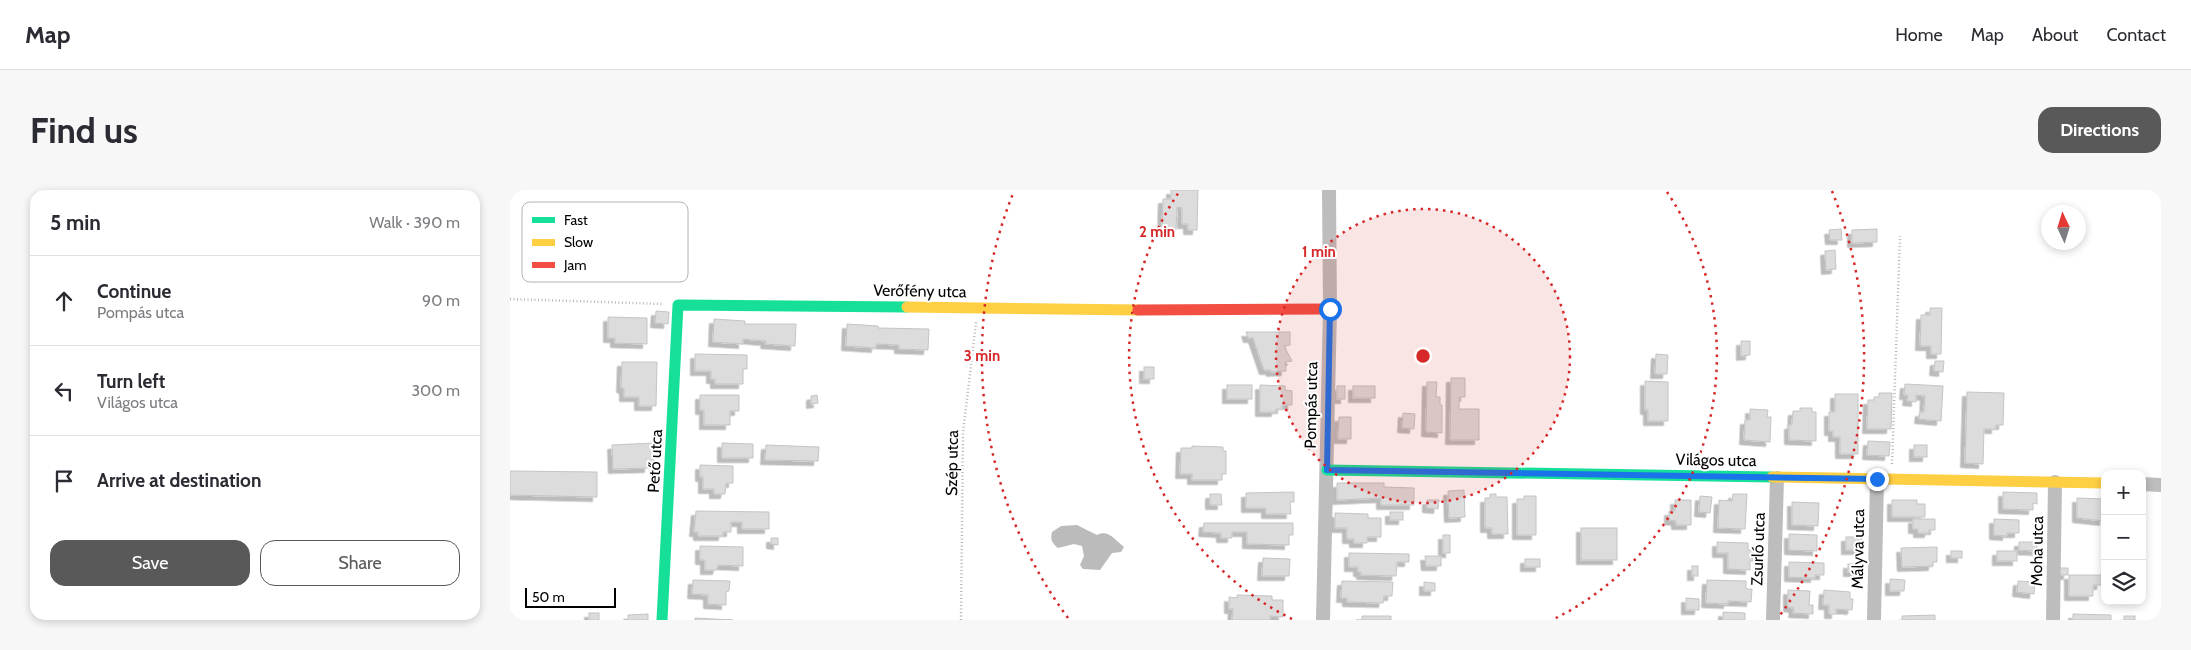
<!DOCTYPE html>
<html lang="en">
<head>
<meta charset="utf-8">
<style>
	body { margin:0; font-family:Cabin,sans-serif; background:#f7f7f7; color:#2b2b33 }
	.controls { position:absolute; right:15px; bottom:15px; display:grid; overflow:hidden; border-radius:10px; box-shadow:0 2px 8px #0003 }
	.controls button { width:45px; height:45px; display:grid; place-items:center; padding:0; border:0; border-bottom:1px solid #e1e1e2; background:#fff; color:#2b2b33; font:25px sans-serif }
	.compass { position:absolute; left:1531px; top:15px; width:45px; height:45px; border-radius:50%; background:#fff; box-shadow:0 2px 8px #0003; rotate:356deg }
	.scale { position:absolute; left:15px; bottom:12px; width:91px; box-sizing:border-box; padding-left:5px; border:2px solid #000; border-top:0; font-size:14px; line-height:18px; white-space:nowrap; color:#000; -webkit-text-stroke:4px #fff; paint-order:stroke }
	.stop { position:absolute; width:15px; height:15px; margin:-11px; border:4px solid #1a73e8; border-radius:50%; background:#fff }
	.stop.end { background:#1a73e8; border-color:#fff; box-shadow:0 1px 5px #0008 }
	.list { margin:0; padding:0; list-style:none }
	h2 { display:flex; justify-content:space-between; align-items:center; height:65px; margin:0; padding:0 20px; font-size:21px }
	h2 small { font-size:16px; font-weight:400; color:#7c7c81 }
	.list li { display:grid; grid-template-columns:32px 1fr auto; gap:15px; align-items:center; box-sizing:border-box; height:90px; padding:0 20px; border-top:1px solid #e1e1e2 }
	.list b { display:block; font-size:19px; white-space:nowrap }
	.list p { margin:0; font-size:16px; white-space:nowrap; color:#7c7c81 }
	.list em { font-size:16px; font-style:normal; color:#7c7c81 }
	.actions { display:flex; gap:10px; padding:15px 20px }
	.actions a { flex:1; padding:11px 0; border:1px solid #595959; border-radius:15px; text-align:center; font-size:18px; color:#595959 }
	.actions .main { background:#595959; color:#fff }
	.icon { flex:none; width:28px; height:28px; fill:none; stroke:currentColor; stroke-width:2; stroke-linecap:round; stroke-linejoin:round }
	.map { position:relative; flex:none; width:1651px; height:430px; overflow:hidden; border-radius:15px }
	header { display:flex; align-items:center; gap:30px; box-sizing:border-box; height:70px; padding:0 25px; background:#fff; border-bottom:1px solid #e1e1e2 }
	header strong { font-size:24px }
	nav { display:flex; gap:28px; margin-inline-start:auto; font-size:18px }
	.intro { display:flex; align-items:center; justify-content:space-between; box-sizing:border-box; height:120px; padding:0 30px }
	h1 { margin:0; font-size:35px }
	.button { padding:12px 22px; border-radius:15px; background:#595959; color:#fff; font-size:18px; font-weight:700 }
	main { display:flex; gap:30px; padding:0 30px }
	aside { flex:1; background:#fff; border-radius:15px; box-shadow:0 2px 8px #0003 }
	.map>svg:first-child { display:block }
</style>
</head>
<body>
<header>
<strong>Map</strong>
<nav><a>Home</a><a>Map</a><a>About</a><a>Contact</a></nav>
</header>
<div class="intro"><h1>Find us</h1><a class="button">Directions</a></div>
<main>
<aside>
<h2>5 min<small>Walk · 390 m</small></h2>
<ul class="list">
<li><svg class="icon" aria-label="ahead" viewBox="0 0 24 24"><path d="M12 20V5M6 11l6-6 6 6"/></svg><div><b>Continue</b><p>Pompás utca</p></div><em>90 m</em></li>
<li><svg class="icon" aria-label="left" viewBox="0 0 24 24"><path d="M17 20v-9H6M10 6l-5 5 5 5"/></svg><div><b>Turn left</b><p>Világos utca</p></div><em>300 m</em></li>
<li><svg class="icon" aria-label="arrive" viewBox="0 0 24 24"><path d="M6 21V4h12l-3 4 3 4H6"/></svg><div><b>Arrive at destination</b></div></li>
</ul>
<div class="actions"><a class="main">Save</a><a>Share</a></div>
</aside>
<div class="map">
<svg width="1651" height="430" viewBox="0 0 1651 430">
	<defs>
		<filter id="shadow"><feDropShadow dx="-4.5" dy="4.5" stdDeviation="0" flood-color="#0004"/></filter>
	</defs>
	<rect width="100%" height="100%" fill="#fff"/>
	<path fill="#bbb" d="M567,335L587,345C598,339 605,350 614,357L611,362L602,363L590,380L573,379L570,375L574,366L572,356L564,354L548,358C542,353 540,350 542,342L551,336Z"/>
	<g fill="#dcdcdc" stroke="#c4c4c4" filter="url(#shadow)">
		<polygon points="661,0 688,0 687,40 678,40 678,34 672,34 672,18 667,17 666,40 652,39 653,9 661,9"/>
		<polygon points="1331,39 1332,50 1320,50 1319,40"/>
		<polygon points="1367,39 1367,52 1342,53 1342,40"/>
		<polygon points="1325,60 1326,79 1316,80 1315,61"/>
		<polygon points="1420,118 1432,118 1431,164 1421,164 1421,156 1410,156 1411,125 1420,125"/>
		<polygon points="146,121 159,122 158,134 145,133"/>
		<polygon points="98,127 137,128 137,154 105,153 105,148 98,148"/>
		<polygon points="204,129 235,131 235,134 286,134 285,156 255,154 256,151 233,149 233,154 203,152"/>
		<polygon points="337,134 368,136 368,138 419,139 418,160 389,159 389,155 366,154 366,158 336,156"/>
		<polygon points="736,142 780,142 780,155 774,156 782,171 775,172 776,181 761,182 761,180 754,180 743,148 738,148"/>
		<polygon points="1231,151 1240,151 1240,165 1231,166"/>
		<polygon points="185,164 237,165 237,179 233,179 233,194 205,194 205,189 201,189 201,181 185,181"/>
		<polygon points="1146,164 1158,165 1157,184 1145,184"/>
		<polygon points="1425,171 1434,171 1433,182 1424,181"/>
		<polygon points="112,172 147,172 146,216 129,216 129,207 114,207 114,199 111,198"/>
		<rect x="634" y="177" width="10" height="12"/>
		<polygon points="941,188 955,188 955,207 949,207 949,219 969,219 969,250 940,250"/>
		<polygon points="1135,191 1158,192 1158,231 1138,231 1138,220 1135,220"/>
		<polygon points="917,192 927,192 926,207 930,207 930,215 932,215 932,243 916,242"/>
		<polygon points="1395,194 1433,196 1431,231 1409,229 1410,222 1414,222 1415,206 1406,205 1406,212 1397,211 1398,205 1394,205"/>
		<rect x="717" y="195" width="25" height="14"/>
		<polygon points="750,195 775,196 775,200 782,201 782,215 772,215 772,219 766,219 766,222 750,222"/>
		<rect x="827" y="196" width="8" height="13"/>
		<rect x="843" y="196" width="22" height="12"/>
		<polygon points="1457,202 1494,203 1493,235 1486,235 1486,239 1474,239 1473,274 1455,273"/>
		<polygon points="1369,203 1382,203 1381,239 1357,239 1358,210 1364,210 1364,207 1369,207"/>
		<polygon points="1325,204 1348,204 1348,264 1330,264 1330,247 1323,247 1323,241 1319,241 1319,222 1325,222"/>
		<polygon points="190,205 229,205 229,221 220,221 220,235 194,235 194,220 190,220"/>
		<polygon points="307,205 308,213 301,214 301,206"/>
		<polygon points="1290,218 1302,218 1302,222 1306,222 1306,251 1279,250 1279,235 1282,235 1283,221 1290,221"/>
		<polygon points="1240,219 1258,220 1257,227 1261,227 1260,252 1234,250 1235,230 1240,230"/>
		<polygon points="893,223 905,224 904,239 892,238"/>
		<polygon points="829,227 841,227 841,249 828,249"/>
		<polygon points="1358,251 1380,252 1379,266 1357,265"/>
		<polygon points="143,253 144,272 139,272 139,278 103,279 102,255"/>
		<polygon points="212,253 243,254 243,268 212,268"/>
		<polygon points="256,255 309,257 308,271 255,270"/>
		<rect x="1404" y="255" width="13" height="12"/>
		<polygon points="682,256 713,257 713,261 716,261 716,284 712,284 712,290 682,290 682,284 670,284 671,258 682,258"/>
		<polygon points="190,275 223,276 223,293 216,293 215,304 204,304 204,299 193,299 193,287 190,287"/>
		<polygon points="0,281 87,282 87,307 0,305"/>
		<polygon points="827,293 874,293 874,297 904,298 904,315 871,315 871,308 827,310"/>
		<polygon points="954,300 955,327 939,328 938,301"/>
		<polygon points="784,302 784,312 780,312 781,324 756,324 756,318 736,318 736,303"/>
		<polygon points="1493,302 1527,303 1527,314 1523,313 1523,320 1493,319"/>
		<polygon points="700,304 711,304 712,315 700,315"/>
		<polygon points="980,304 986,304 986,307 997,307 998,344 982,344 982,338 975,338 975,308 980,308"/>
		<polygon points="1223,304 1237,304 1235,339 1208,338 1209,310 1222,311"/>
		<polygon points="1014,306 1026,306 1026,345 1007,345 1007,309 1014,309"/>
		<polygon points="1190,306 1202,307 1200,323 1189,322"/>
		<polygon points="1567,308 1595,309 1594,331 1567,328"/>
		<polygon points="917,310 929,310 928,319 917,318"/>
		<polygon points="1165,310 1181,310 1181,335 1166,335 1166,331 1159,330 1159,321 1165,321"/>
		<polygon points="1382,310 1407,310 1407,314 1415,314 1415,327 1382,327"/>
		<polygon points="1282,312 1309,313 1308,336 1282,335"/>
		<polygon points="186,321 259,322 259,339 232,339 232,332 221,332 221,342 213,342 213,346 188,346 188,342 184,342"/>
		<rect x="880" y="322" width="13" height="8"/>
		<polygon points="825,323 858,324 858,328 871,328 871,347 857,347 857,353 844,353 844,349 837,349 837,338 825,338"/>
		<polygon points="1403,329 1425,329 1425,340 1419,340 1419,343 1408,343 1408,339 1403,339"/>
		<polygon points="1484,329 1509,330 1509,343 1497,343 1497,346 1484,345"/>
		<polygon points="694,333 783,333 783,345 779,345 779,355 737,354 737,342 722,342 722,348 711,348 711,343 693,342"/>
		<rect x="1071" y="338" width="36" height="32"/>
		<polygon points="1279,344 1307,345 1307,361 1279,360"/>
		<rect x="933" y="345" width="7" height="18"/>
		<rect x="1336" y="347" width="16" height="13"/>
		<polygon points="261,348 268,348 268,355 261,354"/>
		<polygon points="1207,352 1238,353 1238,360 1243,360 1243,371 1240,371 1240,380 1218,379 1218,363 1207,363"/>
		<polygon points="1509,352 1527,352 1527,361 1509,360"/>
		<polygon points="190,356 233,357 233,376 208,375 207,380 195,380 195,370 190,370"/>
		<polygon points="1427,357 1427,372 1423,372 1423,376 1392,377 1391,358"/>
		<rect x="1441" y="361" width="11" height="7"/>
		<rect x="1487" y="361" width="20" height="10"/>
		<polygon points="839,363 899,364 899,372 887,372 886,386 851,385 851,382 848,382 848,377 839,377"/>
		<polygon points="915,366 931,366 931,376 916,376"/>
		<polygon points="753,368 780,369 779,386 752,386"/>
		<rect x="1015" y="369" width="15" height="8"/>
		<polygon points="1279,372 1314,373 1314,385 1305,385 1305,388 1279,387"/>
		<rect x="1338" y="374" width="14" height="8"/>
		<rect x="1182" y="376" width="6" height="10"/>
		<rect x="1548" y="378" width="10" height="7"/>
		<polygon points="1559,385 1592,385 1591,395 1583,395 1583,406 1559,406"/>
		<polygon points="1380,389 1395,390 1394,401 1380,401"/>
		<polygon points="183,390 220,391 219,401 216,402 216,415 198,414 198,405 182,404"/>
		<polygon points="1197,390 1236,391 1236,399 1242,399 1241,412 1218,411 1218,414 1196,413"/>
		<polygon points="832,391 883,392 882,406 874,406 873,413 837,412 837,408 831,408"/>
		<polygon points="1508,391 1525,392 1524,404 1507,402"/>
		<polygon points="914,392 925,393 925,401 914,401"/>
		<polygon points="1278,400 1300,401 1299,415 1303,415 1303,424 1283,423 1284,418 1278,417"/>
		<polygon points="1314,400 1340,402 1340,409 1343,409 1342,420 1326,419 1326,424 1319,424 1319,415 1313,415"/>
		<polygon points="727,405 762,406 762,410 773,410 773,427 760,426 760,430 722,430 723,419 719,419 719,407 727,408"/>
		<polygon points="1176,408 1189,409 1189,420 1176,420"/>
		<polygon points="1213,422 1235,423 1235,430 1213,430"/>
		<rect x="79" y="423" width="10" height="7"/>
		<polygon points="138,424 138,430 118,430 118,425"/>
		<polygon points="1563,424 1601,425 1601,430 1563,430"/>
		<polygon points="1425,425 1425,430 1392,430 1392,426"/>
		<polygon points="852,426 881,426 881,430 846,430 852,430"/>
		<rect x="1614" y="426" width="11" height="4"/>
		<polygon points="185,428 223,430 185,430"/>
	</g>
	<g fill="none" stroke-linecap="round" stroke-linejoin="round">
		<g stroke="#b8b8b8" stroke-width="2.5" stroke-dasharray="1 2.5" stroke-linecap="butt">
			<polyline points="0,109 153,114"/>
			<polyline points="1382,274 1390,46"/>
			<polyline points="451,430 453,243 466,132"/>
		</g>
		<g stroke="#bdbdbd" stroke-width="14">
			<polyline points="1632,294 1651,295"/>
			<polyline points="813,430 820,119 819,0"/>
			<polyline points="1263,430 1267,288"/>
			<polyline points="1364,430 1367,289"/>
			<polyline points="1543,430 1545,292"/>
		</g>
		<g stroke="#16e098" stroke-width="11">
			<polyline points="817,280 1262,287"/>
			<polyline points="152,430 168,115 397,117"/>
		</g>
		<g stroke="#ffcf43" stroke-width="11">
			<polyline points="397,117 628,120"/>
			<polyline points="1262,287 1595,293"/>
		</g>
		<polyline stroke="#f24e42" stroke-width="11" points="628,120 820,119"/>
	</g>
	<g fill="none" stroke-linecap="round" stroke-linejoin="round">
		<polyline stroke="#1a73e8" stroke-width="6" points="820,119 817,280 1367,289"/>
	</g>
	<circle cx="913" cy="166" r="147" fill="#d62828" fill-opacity=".12"/>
	<g fill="none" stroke="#d62828" stroke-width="2.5" stroke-dasharray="2.5 5">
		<circle cx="913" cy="166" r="147"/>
		<path d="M782 429A294 294 0 0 1 669 2M1157 2A294 294 0 0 1 1044 429"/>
		<path d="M558 428A441 441 0 0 1 504 1M1322 1A441 441 0 0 1 1268 428"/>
	</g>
	<g text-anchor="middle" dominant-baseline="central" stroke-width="4" stroke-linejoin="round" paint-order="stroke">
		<g font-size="16" fill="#000" stroke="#fff">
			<text transform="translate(410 101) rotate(1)">Verőfény utca</text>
			<text transform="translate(801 215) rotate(-89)">Pompás utca</text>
			<text transform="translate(1206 270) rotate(1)">Világos utca</text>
			<text transform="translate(145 271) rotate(-87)">Pető utca</text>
			<text transform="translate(442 273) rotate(-89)">Szép utca</text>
			<text transform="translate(1248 359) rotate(-88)">Zsurló utca</text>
			<text transform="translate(1348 359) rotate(-89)">Mályva utca</text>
			<text transform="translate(1527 361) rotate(-89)">Moha utca</text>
		</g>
	</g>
	<rect x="12" y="12" width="166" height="80" rx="8" fill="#fff" stroke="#b2b2b2" stroke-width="1"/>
	<rect x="22" y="27" width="23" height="6" fill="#16e098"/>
	<rect x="22" y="49" width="23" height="7" fill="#ffcf43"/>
	<rect x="22" y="72" width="23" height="6" fill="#f24e42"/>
	<g font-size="14" fill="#000">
		<text x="54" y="35">Fast</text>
		<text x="54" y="57">Slow</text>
		<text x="54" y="80">Jam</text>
	</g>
	<circle cx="913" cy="166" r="8" fill="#d62828" stroke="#fff" stroke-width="2.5"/>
	<g font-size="15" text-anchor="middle" font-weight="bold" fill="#d62828" stroke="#fff" stroke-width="4" stroke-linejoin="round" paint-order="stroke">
		<text x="647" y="47">2 min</text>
		<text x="809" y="67">1 min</text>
		<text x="472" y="171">3 min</text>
	</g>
</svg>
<div class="controls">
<button>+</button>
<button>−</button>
<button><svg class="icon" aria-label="layers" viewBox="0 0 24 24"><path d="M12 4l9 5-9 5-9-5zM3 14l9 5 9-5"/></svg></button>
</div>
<svg class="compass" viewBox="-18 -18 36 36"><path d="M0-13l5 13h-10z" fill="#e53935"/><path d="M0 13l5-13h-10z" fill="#7c7c81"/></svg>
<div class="scale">50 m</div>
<div class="stop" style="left:820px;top:119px"></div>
<div class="stop end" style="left:1367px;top:289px"></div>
</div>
</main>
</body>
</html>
